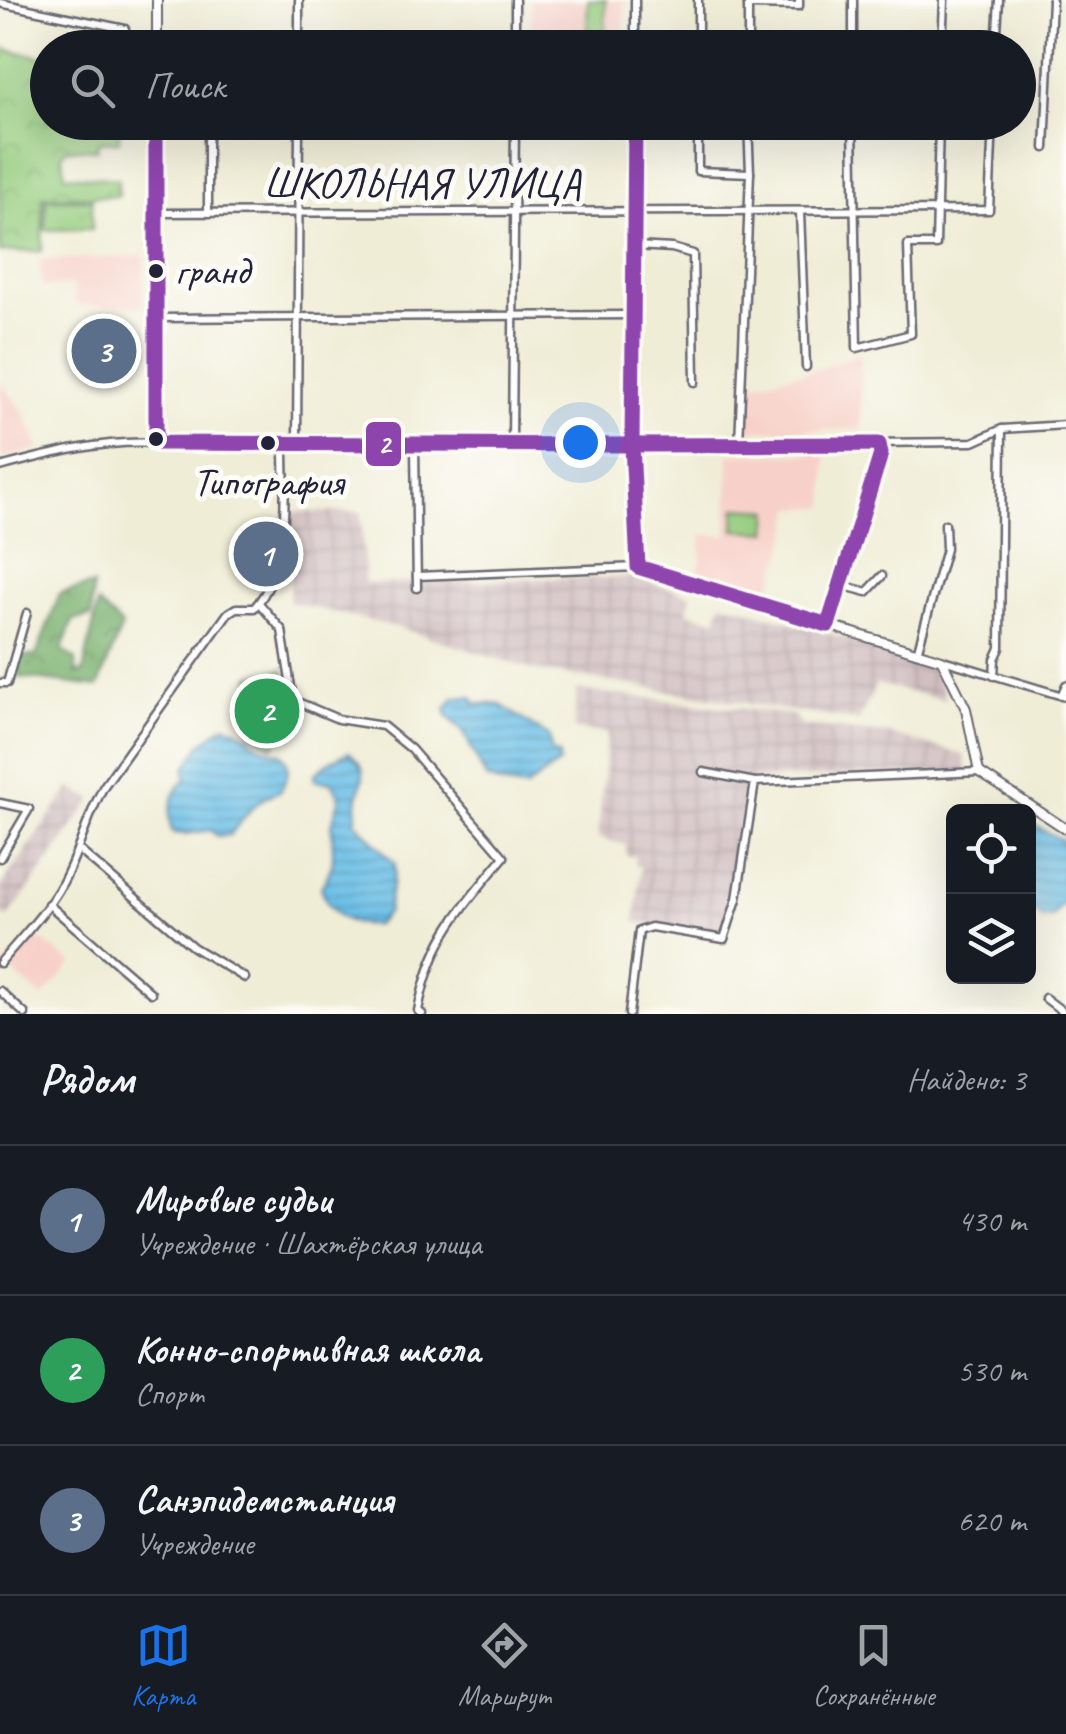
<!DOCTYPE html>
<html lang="ru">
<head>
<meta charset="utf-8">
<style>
	body { margin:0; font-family:Caveat,sans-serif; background:#20242c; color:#f1f3f6 }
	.controls { position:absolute; right:30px; bottom:30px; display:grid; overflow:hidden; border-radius:15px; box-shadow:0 10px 40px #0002 }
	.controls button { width:90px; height:90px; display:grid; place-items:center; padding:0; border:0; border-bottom:2px solid #363941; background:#171b24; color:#f1f3f6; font:50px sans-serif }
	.you { position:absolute; left:580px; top:442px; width:35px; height:35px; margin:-25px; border:8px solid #fff; border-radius:50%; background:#1a73e8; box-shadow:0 0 0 15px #1a73e833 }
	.badge { display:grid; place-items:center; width:65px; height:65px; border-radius:50%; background:#1a73e8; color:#fff; font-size:32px; font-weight:700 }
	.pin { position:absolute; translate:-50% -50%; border:5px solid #fff; box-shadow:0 2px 10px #0006 }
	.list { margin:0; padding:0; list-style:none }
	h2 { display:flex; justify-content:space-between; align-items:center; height:130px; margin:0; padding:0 40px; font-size:42px }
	h2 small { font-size:32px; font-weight:400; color:#9ea1a6 }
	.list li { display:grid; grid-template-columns:65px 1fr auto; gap:30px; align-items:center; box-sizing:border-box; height:150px; padding:0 40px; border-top:2px solid #363941 }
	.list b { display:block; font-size:38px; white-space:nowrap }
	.list p { margin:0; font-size:32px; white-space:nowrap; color:#9ea1a6 }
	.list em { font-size:32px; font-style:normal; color:#9ea1a6 }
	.icon { flex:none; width:55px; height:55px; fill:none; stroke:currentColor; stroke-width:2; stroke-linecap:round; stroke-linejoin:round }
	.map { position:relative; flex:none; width:1066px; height:1014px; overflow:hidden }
	.search { position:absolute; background:#171b24; box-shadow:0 10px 40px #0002; left:30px; right:30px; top:30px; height:110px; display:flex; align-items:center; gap:25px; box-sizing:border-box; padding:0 35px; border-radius:55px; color:#9ea1a6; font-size:38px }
	.sheet { height:580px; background:#171b24 }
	nav { display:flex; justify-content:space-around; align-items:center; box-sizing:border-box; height:140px; border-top:2px solid #363941; background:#171b24; font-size:28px; color:#9ea1a6 }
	nav a { display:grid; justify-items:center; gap:5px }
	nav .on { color:#1a73e8 }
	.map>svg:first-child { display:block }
</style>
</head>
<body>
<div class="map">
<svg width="1066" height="1014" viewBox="0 0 1066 1014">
	<defs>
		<pattern id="industrial-grid" width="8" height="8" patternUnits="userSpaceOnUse" patternTransform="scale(2.5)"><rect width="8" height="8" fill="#d2bfc1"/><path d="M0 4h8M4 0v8" fill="none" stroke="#b4a4a7"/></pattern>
		<pattern id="forest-crowns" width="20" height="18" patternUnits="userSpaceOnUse" patternTransform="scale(2.5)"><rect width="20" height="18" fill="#78b06d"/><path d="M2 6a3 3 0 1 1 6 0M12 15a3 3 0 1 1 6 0" fill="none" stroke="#628f5b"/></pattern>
		<pattern id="park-crowns" width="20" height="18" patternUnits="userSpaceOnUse" patternTransform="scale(2.5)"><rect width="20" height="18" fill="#95cc7e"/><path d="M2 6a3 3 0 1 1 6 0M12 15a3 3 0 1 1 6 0" fill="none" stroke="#80af6e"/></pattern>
		<pattern id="water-rules" width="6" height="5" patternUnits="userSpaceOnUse" patternTransform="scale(2.5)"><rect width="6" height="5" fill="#6bbfe7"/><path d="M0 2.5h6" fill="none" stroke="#589bbc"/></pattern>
	</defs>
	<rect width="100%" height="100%" fill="#fdfcf7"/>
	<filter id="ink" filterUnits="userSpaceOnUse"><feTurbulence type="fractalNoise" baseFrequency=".01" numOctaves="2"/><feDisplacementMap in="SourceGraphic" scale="20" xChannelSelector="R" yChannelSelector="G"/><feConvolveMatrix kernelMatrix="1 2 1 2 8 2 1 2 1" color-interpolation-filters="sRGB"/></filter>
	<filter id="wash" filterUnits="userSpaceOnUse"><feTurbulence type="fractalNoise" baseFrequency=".0048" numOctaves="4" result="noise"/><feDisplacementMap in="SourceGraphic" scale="40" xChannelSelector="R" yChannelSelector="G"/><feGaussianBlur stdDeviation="2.25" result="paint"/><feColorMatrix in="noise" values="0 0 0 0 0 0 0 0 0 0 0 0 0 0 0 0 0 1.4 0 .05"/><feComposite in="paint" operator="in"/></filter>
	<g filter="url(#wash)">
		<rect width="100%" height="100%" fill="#f0edd7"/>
		<g fill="#f7d1c9">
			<polygon points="531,0 624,0 624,47 532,47"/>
			<polygon points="144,256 143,307 76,305 73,285 42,287 40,260"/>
			<polygon points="860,354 861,429 744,431 744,385 819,369"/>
			<polygon points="0,382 23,411 39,449 0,458"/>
			<polygon points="729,454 826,454 826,507 793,508 787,542 766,599 696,580 701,560 701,534 727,536"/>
			<polygon points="31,933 73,963 43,998 4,965"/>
		</g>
		<g fill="url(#industrial-grid)">
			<polygon points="291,512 361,512 365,584 634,577 691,595 687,612 716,620 722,602 933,664 946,700 876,684 859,721 530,669 400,628 290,602"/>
			<polygon points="577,690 794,715 801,726 889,734 964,755 967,772 749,779 724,927 719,933 635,922 641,867 635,865 635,856 626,856 626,845 598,838 607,733 574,729"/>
			<polygon points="70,788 93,799 8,918 0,913 0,887"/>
		</g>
		<polygon fill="url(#forest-crowns)" stroke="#4d6954" stroke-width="2.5" points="93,585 91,617 73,620 62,650 76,660 76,674 83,672 98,604 122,626 98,687 18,677 22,656 36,656 60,593"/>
		<g fill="url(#park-crowns)" stroke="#5c775c" stroke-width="2.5">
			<polygon points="0,48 47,58 48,122 119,123 119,141 98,142 97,149 66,149 62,155 65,175 118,179 118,196 43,197 42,251 0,252"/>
			<polygon points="46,199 92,199 92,229 45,230"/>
		</g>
		<g fill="#95cc7e" stroke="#5c775c" stroke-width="2.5">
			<polygon points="588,0 606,0 605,32 587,31"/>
			<polygon points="736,508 770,510 768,532 735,530"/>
			<path d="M284,669C290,694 293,727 273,746L251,732L246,699L250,698L251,676Z"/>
		</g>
		<g fill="url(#water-rules)" stroke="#467091" stroke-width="2.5">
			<polygon points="472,697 476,704 499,704 549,737 552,753 559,754 559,763 526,788 504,785 486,778 463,731 447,716 446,709 454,698"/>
			<path d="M225,725C247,730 258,751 282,753C291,766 289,777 280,791C255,799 246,815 230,835L217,836L210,830L186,834L173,833C165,816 172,791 186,779L185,769L202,743Z"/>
			<path d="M349,752C369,771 364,773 358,797C356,805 358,812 355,821L395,864C395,881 388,894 388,911L376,925C348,926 330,915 321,888C337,858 333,863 332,831C331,821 337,808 340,798L332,782L315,780L314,775L329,762Z"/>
			<polygon points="1028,822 1062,840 1066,853 1063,879 1066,905 1062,904 1052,917 1042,918 1029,908"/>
		</g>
	</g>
	<g filter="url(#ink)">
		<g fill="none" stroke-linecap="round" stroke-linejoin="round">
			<g stroke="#6a6972" stroke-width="11">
				<g id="minor">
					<polyline points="299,0 299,48"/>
					<polyline points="515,0 515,48"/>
					<polyline points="698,0 698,48"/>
					<polyline points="748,0 748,48"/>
					<polyline points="853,0 853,48"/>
					<polyline points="0,3 125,29"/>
					<polyline points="748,5 799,6 799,0"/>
					<polyline points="635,48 635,0"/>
					<polyline points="942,48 944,0"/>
					<polyline points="996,48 999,0"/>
					<polyline points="635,122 632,445 973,442 1002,429 1066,425"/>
					<polyline points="698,122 698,171 750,173"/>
					<polyline points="853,122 857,348 911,334 908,245 936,245 939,122"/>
					<polyline points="1045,148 1052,0"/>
					<polyline points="800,212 806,367"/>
					<polyline points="156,213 989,210 993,122"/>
					<polyline points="208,213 208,122"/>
					<polyline points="635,246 672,248 693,254 695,382"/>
					<polyline points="156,318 634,315"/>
					<polyline points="512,443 515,122"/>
					<polyline points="739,444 750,173 748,122"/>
					<polyline points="297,445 299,122"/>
					<polyline points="415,446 417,588"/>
					<path d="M0,467C52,453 102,440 156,443"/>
					<polyline points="417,576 638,567"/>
					<polyline points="841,585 867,592 882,576"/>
					<path d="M259,603L282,630L293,700L338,719L383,726L411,749L504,857C460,910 431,940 418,1011L422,1014"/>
					<polyline points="828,625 881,454 879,445"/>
					<polyline points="917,653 946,549 945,524"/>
					<polyline points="943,660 1066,697"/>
					<polyline points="994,676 995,659 1000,648 1002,429"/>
					<polyline points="0,683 7,683 27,613"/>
					<polyline points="1061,696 1066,685"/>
					<polyline points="703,772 755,782"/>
					<polyline points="0,803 29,809 0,858"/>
					<polyline points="78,849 193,947 245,978"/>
					<polyline points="48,904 151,993"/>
					<path d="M0,963C23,935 52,907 67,874C81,845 88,815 104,786L228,613L236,608H254C292,565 284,500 284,446"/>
					<polyline points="0,991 25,1014"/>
					<polyline points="1045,998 1066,1014"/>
					<polyline points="629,1014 639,931 651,927 724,939 737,899 755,782 979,772"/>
				</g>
			</g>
			<g stroke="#6a6972" stroke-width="12">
				<g id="tertiary">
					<polyline points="157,48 157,0"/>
					<polyline points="156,122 156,443 290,447 632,445 638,567 942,660 966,709 979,772 1066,829"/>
				</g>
			</g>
			<use href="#minor" stroke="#fff" stroke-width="6"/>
			<use href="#tertiary" stroke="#fff" stroke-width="8"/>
			<g stroke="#fdfcf7" stroke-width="22">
				<g id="bus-1">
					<polyline points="156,122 156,443 632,445"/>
					<polygon points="879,444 881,454 828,625 638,567 632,445"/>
					<polyline points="632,445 635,122"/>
				</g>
			</g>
			<use href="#bus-1" stroke="#8e44ad" stroke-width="15"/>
		</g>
	</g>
	<g fill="#22223b" stroke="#fdfcf7" stroke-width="4">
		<circle cx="156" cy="271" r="9"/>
		<circle cx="156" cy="439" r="9"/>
		<circle cx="268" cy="443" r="9"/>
	</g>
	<g text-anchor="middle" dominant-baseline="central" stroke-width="10" stroke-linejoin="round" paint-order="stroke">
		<g font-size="40" fill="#22223b" stroke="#fdfcf7" text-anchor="start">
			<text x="175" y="271">гранд</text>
			<text x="268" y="482" text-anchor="middle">Типография</text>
		</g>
		<g font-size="42" fill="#22223b" stroke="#fdfcf7">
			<text x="422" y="183">ШКОЛЬНАЯ УЛИЦА</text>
		</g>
	</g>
	<rect stroke="#fdfcf7" stroke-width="4" x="364" y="420" width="39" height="48" rx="10" fill="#8e44ad"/>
	<g font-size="28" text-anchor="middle" font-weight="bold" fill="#fff">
		<text x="384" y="454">2</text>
	</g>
</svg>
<div class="controls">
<button><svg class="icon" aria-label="locate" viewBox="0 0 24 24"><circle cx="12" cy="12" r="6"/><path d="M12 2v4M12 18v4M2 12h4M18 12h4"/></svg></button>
<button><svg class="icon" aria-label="layers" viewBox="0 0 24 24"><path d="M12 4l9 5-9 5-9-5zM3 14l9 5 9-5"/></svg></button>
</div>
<div class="you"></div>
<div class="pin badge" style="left:266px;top:554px;background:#5c6f8a">1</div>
<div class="pin badge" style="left:267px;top:711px;background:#2e9e5b">2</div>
<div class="pin badge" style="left:104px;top:351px;background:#5c6f8a">3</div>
<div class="search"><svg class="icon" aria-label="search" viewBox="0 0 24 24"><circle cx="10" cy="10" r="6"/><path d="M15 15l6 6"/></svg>Поиск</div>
</div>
<section class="sheet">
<h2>Рядом<small>Найдено: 3</small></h2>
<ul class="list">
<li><span class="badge" style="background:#5c6f8a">1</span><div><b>Мировые судьи</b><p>Учреждение · Шахтёрская улица</p></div><em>430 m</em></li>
<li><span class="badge" style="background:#2e9e5b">2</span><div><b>Конно-спортивная школа</b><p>Спорт</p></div><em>530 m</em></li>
<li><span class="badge" style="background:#5c6f8a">3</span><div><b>Санэпидемстанция</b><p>Учреждение</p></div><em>620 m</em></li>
</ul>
</section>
<nav>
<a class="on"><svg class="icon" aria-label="map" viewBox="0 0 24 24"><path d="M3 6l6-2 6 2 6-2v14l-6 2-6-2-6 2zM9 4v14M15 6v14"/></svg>Карта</a>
<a><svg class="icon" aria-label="directions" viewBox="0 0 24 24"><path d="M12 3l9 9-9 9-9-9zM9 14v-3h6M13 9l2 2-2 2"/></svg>Маршрут</a>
<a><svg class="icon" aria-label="saved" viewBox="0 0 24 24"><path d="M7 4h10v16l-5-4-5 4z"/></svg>Сохранённые</a>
</nav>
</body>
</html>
